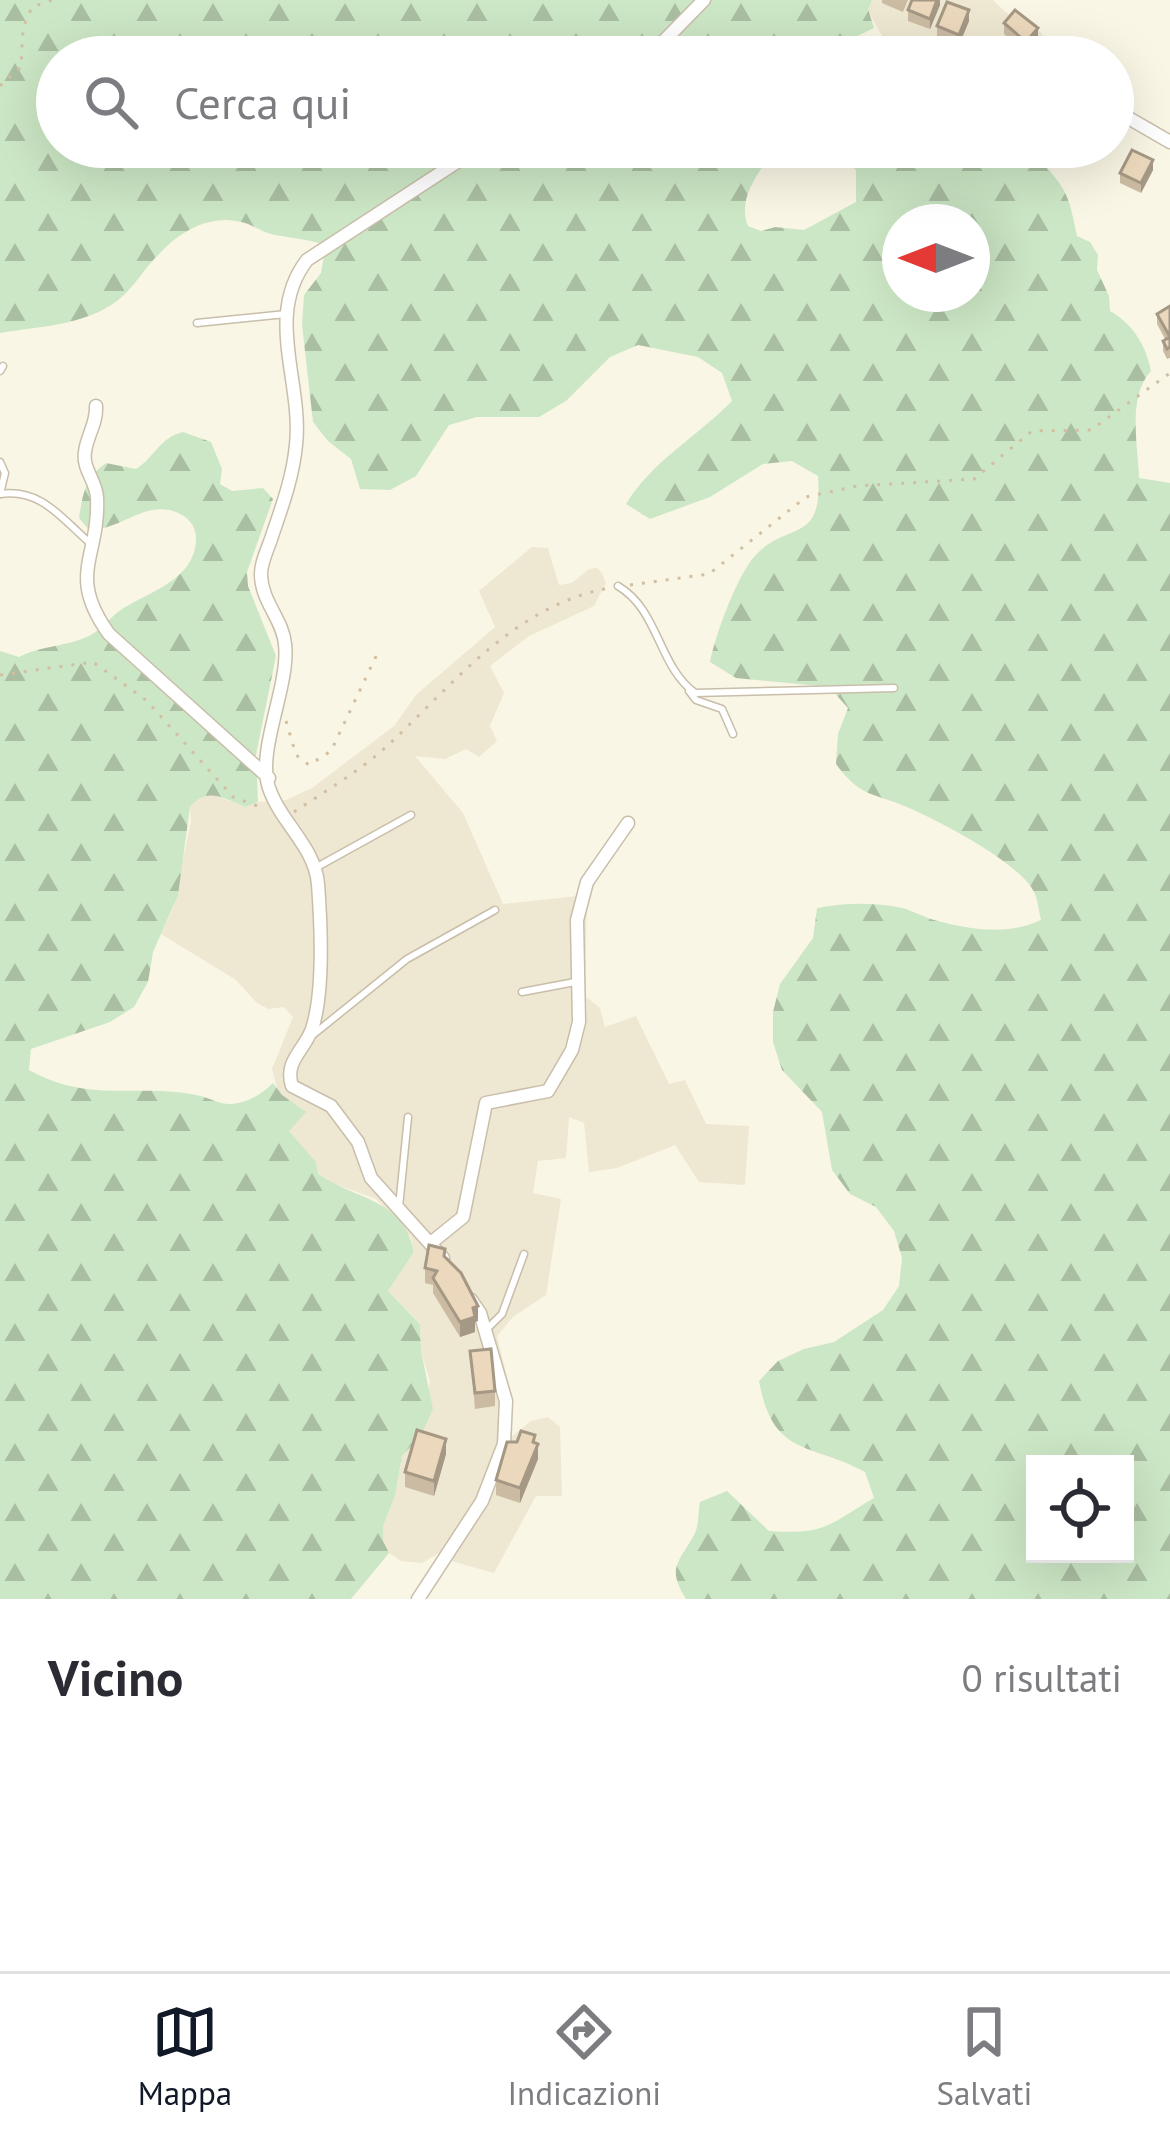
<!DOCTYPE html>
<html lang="it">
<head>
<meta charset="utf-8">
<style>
	body { margin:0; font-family:"PT Sans",sans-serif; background:#f2f2f3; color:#2b2b33 }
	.controls { position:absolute; right:36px; bottom:36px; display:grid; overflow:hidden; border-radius:0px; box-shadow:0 12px 48px #0002 }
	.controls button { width:108px; height:108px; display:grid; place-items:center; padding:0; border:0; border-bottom:3px solid #e1e1e2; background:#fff; color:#2b2b33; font:60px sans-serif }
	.compass { position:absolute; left:882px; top:204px; width:108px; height:108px; border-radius:50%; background:#fff; box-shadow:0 12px 48px #0002; rotate:270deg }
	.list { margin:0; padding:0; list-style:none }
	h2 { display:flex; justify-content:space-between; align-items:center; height:156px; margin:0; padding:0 48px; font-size:51px }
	h2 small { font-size:39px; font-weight:400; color:#7c7c81 }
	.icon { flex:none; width:66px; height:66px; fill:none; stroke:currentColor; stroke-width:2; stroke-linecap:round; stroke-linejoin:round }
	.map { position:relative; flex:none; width:1170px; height:1599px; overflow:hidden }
	.search { position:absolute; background:#fff; box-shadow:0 12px 48px #0002; left:36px; right:36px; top:36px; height:132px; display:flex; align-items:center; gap:30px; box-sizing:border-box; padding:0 42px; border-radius:66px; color:#7c7c81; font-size:45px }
	.sheet { height:372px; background:#fff }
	nav { display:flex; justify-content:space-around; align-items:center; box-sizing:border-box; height:168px; border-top:3px solid #e1e1e2; background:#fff; font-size:33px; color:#7c7c81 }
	nav a { display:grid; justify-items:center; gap:6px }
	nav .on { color:#111827 }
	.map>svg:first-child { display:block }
</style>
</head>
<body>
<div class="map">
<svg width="1170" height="1599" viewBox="0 0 1170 1599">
	<defs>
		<pattern id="forest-firs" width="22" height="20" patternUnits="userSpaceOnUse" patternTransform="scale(3)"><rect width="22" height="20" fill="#cce7c5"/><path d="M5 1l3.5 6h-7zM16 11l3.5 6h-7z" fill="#aabfa2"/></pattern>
	</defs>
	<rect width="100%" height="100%" fill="#faf6e5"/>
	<g fill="#eee7d1">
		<polygon points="872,0 993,0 1005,12 1041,32 1053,57 882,57 886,43 867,9"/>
		<polygon points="532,547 548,548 559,585 572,583 589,569 597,568 602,573 606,583 594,606 529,636 490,666 504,693 490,726 497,741 479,757 466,749 445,759 415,756 463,813 503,904 587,895 585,996 600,1008 605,1027 636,1016 669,1084 685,1080 706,1124 749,1126 745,1185 699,1182 675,1145 617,1168 589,1172 584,1123 569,1117 566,1158 538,1161 533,1193 561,1199 546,1295 513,1317 497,1336 510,1389 511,1437 531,1421 548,1417 560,1427 562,1496 536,1496 494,1573 455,1562 439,1553 422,1563 401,1561 389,1553 383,1540 383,1526 395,1496 402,1456 421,1435 430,1381 421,1352 420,1323 388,1291 414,1252 411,1237 376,1199 330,1182 318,1172 316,1162 288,1130 272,1069 293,1017 284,1007 268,1009 256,1002 236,980 161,934 173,908 191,821 190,807 199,796 209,793 245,807 258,802 286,800 312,788 394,726 416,695 495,627 479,591"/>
	</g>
	<g fill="url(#forest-firs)" fill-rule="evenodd">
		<path d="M0,0H872L868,9L874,28L845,42L833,57H57V147H775C761,171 736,197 748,226L761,231L775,227L804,230L856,202V170L845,161L837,147H1030C1062,188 1067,182 1077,236L1090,242L1098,255L1097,270L1109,296L1110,311C1133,324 1146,345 1151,371C1127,397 1138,445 1139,478L1170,483V1599H686C665,1566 681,1561 695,1533C699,1525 698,1511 700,1502L727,1491L769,1531C826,1535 828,1525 874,1498L865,1472C810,1442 773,1458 759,1381L778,1361L804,1349L834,1342L883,1310L899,1286L902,1258L894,1231L876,1207L850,1194L832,1170L822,1112L782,1070L773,1042V1012L780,984L813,938L817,908C845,903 873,902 902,908C914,911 925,918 938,921C971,930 1009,935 1041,920C1039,912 1038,900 1034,892C1019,862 939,821 907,807C872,792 861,798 836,764L838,734L848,708L829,687L736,678L710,662C715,636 736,578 754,557C786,520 823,546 818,476L792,461L763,464L710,497L650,519L626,504C653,460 697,437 732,401L722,373L698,357L638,345L610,357L566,401L539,417H477L449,425L416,476L390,490L360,489L351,459L328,441L313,422L302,325L304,295L321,273L326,245C307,239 290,238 271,234C262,232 254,226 245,223C213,213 183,229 161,252C145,267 134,288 117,301C83,326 40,326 0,333ZM900,222H972V294H900ZM1035,1464H1125V1554H1035Z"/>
		<path d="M183,432L211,442L222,469L220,484L232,491L263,488L273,499L247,572L248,586L276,656L256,755L258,802L245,807C224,799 207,786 190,807L178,895L153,952L148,982L134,1007L110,1022L31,1049L29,1070C90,1104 136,1083 196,1095C209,1097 219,1105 232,1104C251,1101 260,1095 273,1083L282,1095L306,1112L289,1131L316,1162L318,1173C352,1200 404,1197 414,1252L388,1291L420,1324L421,1351L433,1409L421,1435L402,1456L395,1496L383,1526V1540L389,1553L351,1599H0V651L19,657C42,645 66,647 89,636C101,630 108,620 118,612C146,592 194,582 196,540C197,527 188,516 176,512C143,500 118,533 88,529L79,518C83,493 85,478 106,463L136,469C155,457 159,438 183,432Z"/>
	</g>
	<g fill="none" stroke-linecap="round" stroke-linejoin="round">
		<g stroke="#c8beaa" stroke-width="9">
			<g id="lane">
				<polyline points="197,323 286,314"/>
				<polyline points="0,371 3,366"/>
				<polyline points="0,462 5,473 0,494"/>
				<path d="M0,494C41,488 61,518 90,543"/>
				<path d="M618,586C659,610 658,666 695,693L894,688"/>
				<polyline points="689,691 696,700 722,709 733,734"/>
				<polyline points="317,867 411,815"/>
				<polyline points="522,992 575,982"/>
				<polyline points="314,1034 407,959 495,910"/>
				<polyline points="399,1207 408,1117"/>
				<polyline points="488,1328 502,1314 524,1254"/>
			</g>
		</g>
		<g stroke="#c8beaa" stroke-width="15">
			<g id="street">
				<polyline points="870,53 904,57"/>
				<polyline points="641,57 656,49 704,0"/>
				<polyline points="1113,109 1170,142"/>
				<path d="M96,406C97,424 87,435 85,452C82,468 96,481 97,497C100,558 66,574 109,634L269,778"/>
				<polyline points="432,1242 463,1217 486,1103 548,1091 572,1050 579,1022 577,920 587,882 628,823"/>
				<path d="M443,1258L371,1178L358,1142L331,1106L292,1086C284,1061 304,1051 312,1029C324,992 321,924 318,884C315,847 281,823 269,788C256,750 290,686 285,644C283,620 262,602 261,576C260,563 269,547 273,533C283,504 293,476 296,445C303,382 264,316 307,260L480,147"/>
				<polyline points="418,1599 482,1501 504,1444 506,1401 480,1313 471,1300"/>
			</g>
		</g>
		<g stroke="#d2bfa2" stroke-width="3" stroke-dasharray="3 9" stroke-linecap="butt">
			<polyline points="0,86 21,67 23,28 32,7 52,0"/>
			<polyline points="630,585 709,574 806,497 857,486 974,479 1032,431 1091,430 1170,373"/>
			<polyline points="0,675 93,662 147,701 233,797 263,808"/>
			<polyline points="286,721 296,755 309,765 331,751 380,648"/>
			<path d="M294,812C324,792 358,772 385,748C453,685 513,606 609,588"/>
		</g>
		<use href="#lane" stroke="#fff" stroke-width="6"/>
		<use href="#street" stroke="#fff" stroke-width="12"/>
	</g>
	<g fill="#cbbba3">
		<polygon points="882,0 908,0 903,12 882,3"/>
		<polygon points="940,0 940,5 930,29 908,21 908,10"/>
		<polygon points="969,21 959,45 937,36 937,26"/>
		<polygon points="1004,23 1038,38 1026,52 1004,34"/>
		<polygon points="1153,170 1141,193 1120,183 1120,173"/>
		<polygon points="1170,306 1170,358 1167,359 1163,351 1163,341 1165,339 1157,324 1157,314"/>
		<polygon points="444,1256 478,1321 475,1322 475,1332 460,1337 433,1293 433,1285 425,1283 425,1268"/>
		<polygon points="470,1351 495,1391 495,1406 475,1409"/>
		<polygon points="535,1443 538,1459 520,1503 496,1495 496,1480"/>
		<polygon points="446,1454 434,1496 405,1487 405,1472"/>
	</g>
	<g fill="#a59884">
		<polygon points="937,0 940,0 940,5 930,29 930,19"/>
		<polygon points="969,10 969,21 959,45 959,35"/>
		<polygon points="1038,28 1038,38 1026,52 1026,42"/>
		<polygon points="1121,73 1121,83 1113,95 1113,85"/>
		<polygon points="1153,160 1153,170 1141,193 1141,183"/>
		<polygon points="478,1306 478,1321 475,1322 475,1332 460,1337 460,1322 473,1308"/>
		<polygon points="535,1435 535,1450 538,1444 538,1459 520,1503 520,1488"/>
		<polygon points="446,1439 446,1454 434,1496 434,1481"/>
	</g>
	<g fill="#ecd9bd" stroke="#a59884" stroke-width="3">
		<polygon points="912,0 937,0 930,19 908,10"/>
		<polygon points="947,2 969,10 959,35 937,26"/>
		<polygon points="1015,10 1038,28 1026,42 1004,23"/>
		<polygon points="1113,67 1121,73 1113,85"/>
		<polygon points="1132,150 1153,160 1141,183 1120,173"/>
		<polygon points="1170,306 1170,347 1167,349 1163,341 1170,337 1157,314"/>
		<polygon points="429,1245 445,1249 444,1256 461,1273 478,1306 473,1308 475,1317 460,1322 433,1278 437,1271 425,1268"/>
		<polygon points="491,1349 495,1391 475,1393 470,1351"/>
		<polygon points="417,1430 446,1439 434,1481 405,1472"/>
		<polygon points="521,1431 535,1435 533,1442 538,1444 520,1488 496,1480 507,1442 517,1442"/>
	</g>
</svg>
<div class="controls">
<button><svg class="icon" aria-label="locate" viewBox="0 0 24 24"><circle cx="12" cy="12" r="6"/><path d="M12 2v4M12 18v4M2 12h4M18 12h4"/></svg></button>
</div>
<svg class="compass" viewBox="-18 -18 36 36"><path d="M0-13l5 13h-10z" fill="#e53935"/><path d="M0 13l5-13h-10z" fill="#7c7c81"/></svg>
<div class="search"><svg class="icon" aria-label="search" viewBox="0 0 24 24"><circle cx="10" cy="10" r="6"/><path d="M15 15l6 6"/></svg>Cerca qui</div>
</div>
<section class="sheet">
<h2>Vicino<small>0 risultati</small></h2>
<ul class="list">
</ul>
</section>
<nav>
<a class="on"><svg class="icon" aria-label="map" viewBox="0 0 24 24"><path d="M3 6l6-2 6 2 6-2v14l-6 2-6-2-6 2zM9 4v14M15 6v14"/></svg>Mappa</a>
<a><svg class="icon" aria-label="directions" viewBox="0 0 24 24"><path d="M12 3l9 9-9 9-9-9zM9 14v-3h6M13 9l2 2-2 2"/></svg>Indicazioni</a>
<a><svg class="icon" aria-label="saved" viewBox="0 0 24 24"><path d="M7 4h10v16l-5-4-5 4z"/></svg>Salvati</a>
</nav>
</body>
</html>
